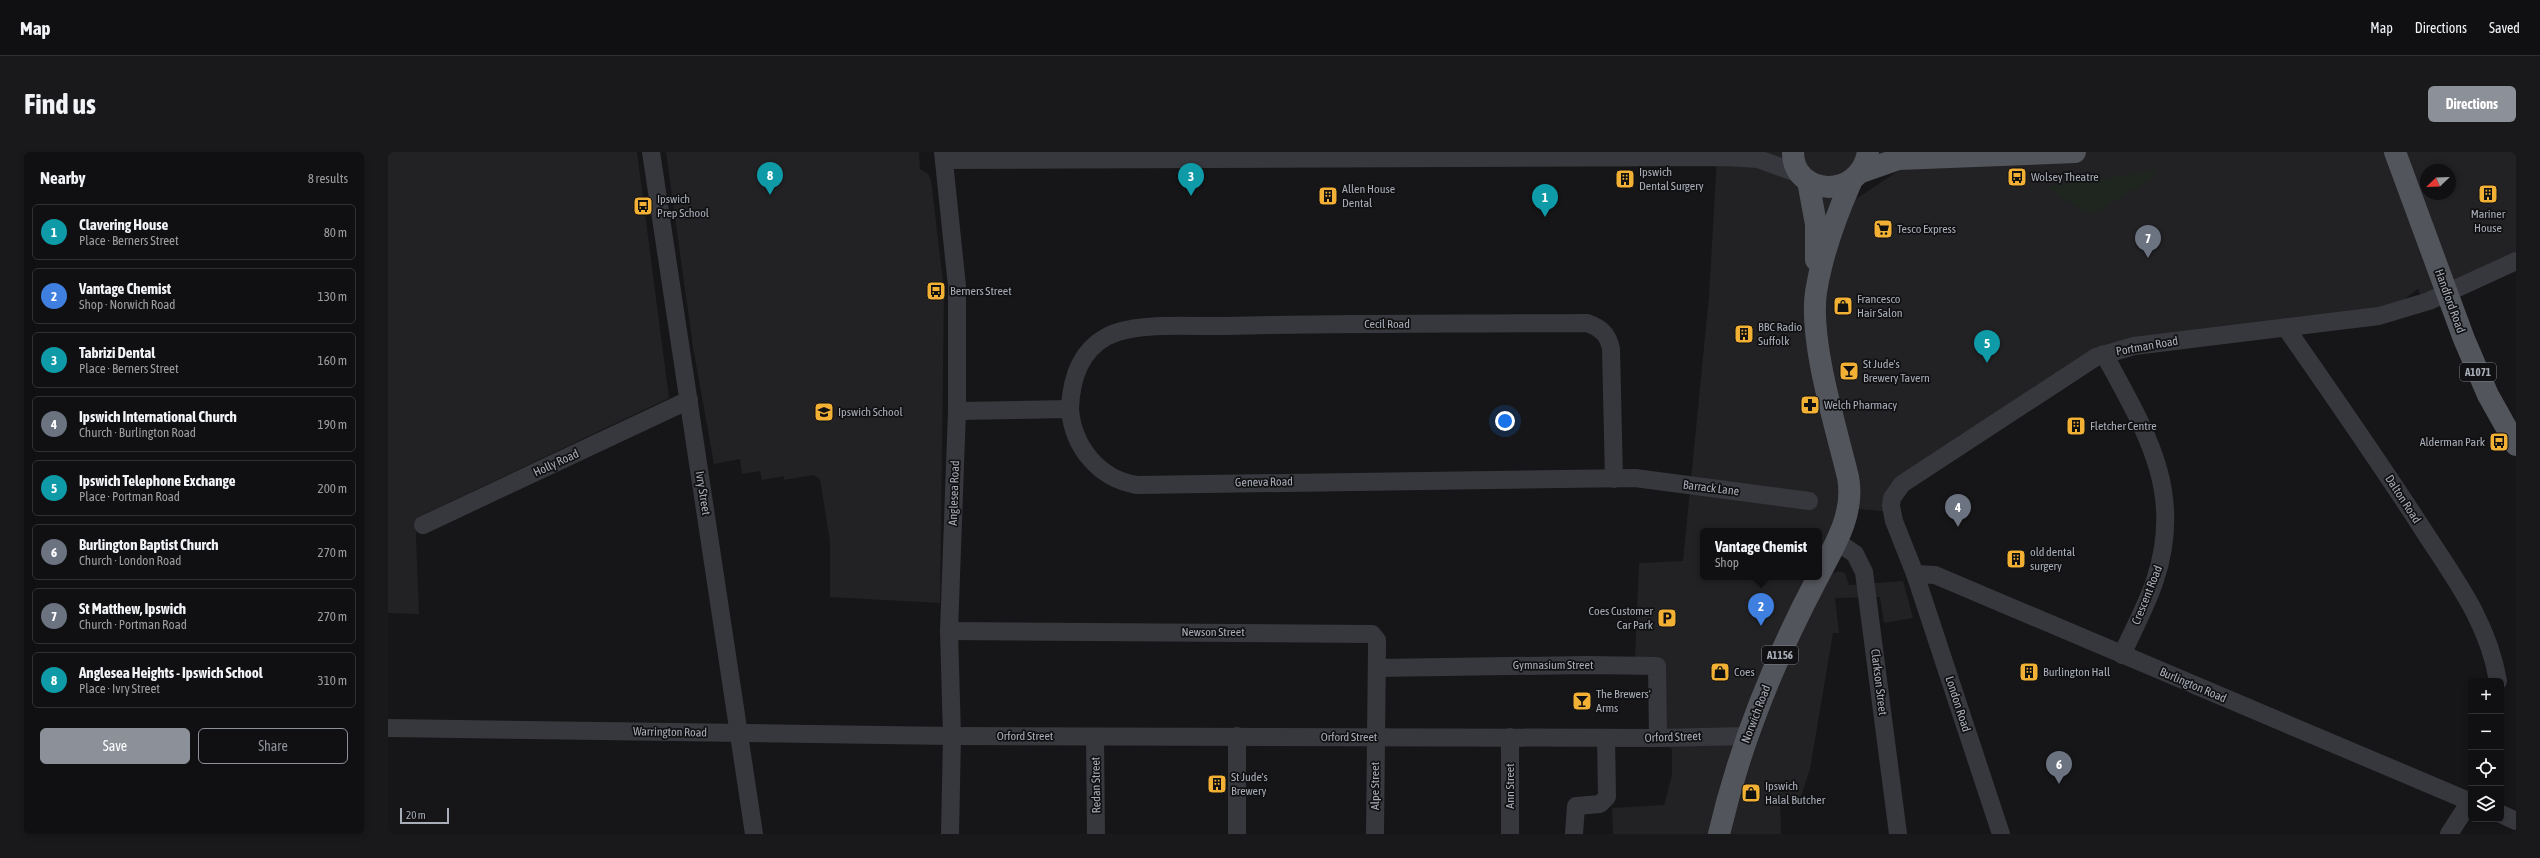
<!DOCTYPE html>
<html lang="en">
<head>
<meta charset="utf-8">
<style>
	body { margin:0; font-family:"Asap Condensed",sans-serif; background:#19191b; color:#f1f3f6 }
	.controls { position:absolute; right:12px; bottom:12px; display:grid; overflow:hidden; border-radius:6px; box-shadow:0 2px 6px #0003 }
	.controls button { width:36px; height:36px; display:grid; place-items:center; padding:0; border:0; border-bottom:1px solid #303032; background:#101012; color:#f1f3f6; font:20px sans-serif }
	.compass { position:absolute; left:2032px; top:12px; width:36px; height:36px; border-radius:50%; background:#101012; box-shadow:0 2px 6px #0003; rotate:247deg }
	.scale { position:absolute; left:12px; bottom:10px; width:49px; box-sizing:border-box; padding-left:4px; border:2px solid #a8adb8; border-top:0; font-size:11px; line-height:14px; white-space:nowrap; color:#a8adb8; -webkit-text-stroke:3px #111113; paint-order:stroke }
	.you { position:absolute; left:1117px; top:269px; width:14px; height:14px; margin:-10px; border:3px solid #fff; border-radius:50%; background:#1a73e8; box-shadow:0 0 0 6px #1a73e833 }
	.badge { display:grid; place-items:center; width:26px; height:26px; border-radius:50%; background:#8c9099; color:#fff; font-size:13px; font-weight:700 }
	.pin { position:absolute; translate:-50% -33px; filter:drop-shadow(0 1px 2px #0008) }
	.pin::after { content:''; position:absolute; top:21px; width:14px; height:12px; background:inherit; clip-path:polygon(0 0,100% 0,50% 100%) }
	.popup { position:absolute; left:1312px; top:376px; width:122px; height:52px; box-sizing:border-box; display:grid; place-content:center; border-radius:6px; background:#101012; filter:drop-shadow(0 1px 3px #0005); font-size:13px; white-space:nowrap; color:#9c9d9f }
	.popup b { font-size:15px; color:#f1f3f6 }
	.popup::after { content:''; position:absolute; left:50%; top:100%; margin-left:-8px; border:8px solid transparent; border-top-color:#101012 }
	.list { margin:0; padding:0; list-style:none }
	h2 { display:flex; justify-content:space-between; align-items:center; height:52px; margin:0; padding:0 16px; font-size:17px }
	h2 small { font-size:13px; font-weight:400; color:#9c9d9f }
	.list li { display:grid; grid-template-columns:26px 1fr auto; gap:12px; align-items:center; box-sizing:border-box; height:56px; margin:0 8px 8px; padding:0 8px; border:1px solid #303032; border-radius:6px }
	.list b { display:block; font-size:15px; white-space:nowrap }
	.list p { margin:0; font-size:13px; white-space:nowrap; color:#9c9d9f }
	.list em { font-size:13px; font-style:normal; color:#9c9d9f }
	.actions { display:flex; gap:8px; padding:12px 16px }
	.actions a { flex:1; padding:9px 0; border:1px solid #8c9099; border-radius:6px; text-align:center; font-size:14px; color:#8c9099 }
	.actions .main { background:#8c9099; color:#fff }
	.icon { flex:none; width:22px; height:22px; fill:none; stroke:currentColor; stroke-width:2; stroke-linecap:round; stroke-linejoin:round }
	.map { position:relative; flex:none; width:2128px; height:682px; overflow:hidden; border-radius:6px }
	header { display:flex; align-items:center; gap:24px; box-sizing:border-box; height:56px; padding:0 20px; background:#101012; border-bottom:1px solid #303032 }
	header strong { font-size:19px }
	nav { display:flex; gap:22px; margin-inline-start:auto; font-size:14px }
	.intro { display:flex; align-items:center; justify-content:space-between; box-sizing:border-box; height:96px; padding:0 24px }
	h1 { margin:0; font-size:28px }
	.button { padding:10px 18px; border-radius:6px; background:#8c9099; color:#fff; font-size:14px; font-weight:700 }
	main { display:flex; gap:24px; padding:0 24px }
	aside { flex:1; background:#101012; border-radius:6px; box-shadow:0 2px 6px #0003 }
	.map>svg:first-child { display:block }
</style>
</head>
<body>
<header>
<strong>Map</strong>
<nav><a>Map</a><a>Directions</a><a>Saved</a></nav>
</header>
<div class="intro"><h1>Find us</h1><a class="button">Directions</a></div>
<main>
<aside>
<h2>Nearby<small>8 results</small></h2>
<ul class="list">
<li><span class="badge" style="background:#0f9aa8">1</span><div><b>Clavering House</b><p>Place · Berners Street</p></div><em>80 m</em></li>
<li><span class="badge" style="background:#3f7fe0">2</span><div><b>Vantage Chemist</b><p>Shop · Norwich Road</p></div><em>130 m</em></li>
<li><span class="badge" style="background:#0f9aa8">3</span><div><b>Tabrizi Dental</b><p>Place · Berners Street</p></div><em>160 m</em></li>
<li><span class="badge" style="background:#6b7280">4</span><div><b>Ipswich International Church</b><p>Church · Burlington Road</p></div><em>190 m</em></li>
<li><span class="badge" style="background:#0f9aa8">5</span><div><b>Ipswich Telephone Exchange</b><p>Place · Portman Road</p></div><em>200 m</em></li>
<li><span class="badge" style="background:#6b7280">6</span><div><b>Burlington Baptist Church</b><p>Church · London Road</p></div><em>270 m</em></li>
<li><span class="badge" style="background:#6b7280">7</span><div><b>St Matthew, Ipswich</b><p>Church · Portman Road</p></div><em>270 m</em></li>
<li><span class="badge" style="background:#0f9aa8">8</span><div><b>Anglesea Heights - Ipswich School</b><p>Place · Ivry Street</p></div><em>310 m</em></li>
</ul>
<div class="actions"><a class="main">Save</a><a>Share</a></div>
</aside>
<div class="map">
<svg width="2128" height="682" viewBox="0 0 2128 682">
	<rect width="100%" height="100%" fill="#161618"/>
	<g fill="#222225" fill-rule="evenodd">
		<polygon points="0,0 249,0 281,246 30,365 28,383 31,462 0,461"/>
		<polygon points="278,0 531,0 532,17 540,22 543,28 556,138 552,451 442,445 442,389 432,327 425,323 396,328 396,324 374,328 372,319 354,322 352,307 326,312 305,195"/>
		<path d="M1241,0H2128V108L2036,151L2030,137L2006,155L1716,202L1514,332L1504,360L1461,356L1435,416L1446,421L1451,419L1457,421L1461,433L1515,429L1525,466L1496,471L1492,445L1447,446L1451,481H1445L1422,617L1413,644L1392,647L1393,682H1225L1224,656L1276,653L1284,623V597L1270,586L1273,512L1247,508L1251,411L1295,409L1321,144L1329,5ZM1528,7L1477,41L1443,62L1462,20ZM2038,18H2062V42H2038ZM1315,379H1431V425H1315Z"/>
	</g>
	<polygon fill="#1e261f" points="1767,19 1767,25 1711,59 1698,61 1658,35"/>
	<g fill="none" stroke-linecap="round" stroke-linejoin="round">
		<g stroke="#37383d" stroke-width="18">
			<polyline points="263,0 366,682"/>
			<polyline points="555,0 569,134 569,259 561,479 564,584 562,682"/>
			<polyline points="556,8 1337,5 1370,7 1412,22"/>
			<path d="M1898,176C1944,242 1990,308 2034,376C2066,426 2100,469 2110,529"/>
			<path d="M1716,202C1757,278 1797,339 1767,428C1759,453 1745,478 1734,503"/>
			<path d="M682,257C683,229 691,200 718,185C747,169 805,175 838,174C958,171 1078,172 1199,171C1213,176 1220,182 1223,197L1226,327"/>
			<path d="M569,259L682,257C685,295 711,327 749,333L1247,326L1421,349"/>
			<polyline points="35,373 301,248"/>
			<polyline points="1448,389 1467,402 1476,420 1510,682"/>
			<polyline points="1527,422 1547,423 2083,650"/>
			<polyline points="561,479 984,482 989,488 989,495 987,682"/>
			<polyline points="989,516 1199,513 1269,514 1270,586"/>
			<polyline points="0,576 564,584 1270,586 1359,584"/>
			<polyline points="707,585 708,682"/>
			<polyline points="2113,662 2128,669"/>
			<polyline points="849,682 849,584"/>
			<polyline points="1122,682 1122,585"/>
			<polyline points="1186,682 1188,654 1212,652 1219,645 1218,586"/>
			<polyline points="1613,682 1527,422 1506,369 1503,354 1504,346 1514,332 1708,205 1746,194 1991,164 2041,149 2128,109"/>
			<polyline points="2061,682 2083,648"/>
		</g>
		<g stroke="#53555c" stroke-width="22">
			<path d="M1405,0C1405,45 1472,48 1480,0"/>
			<polyline points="2007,0 2076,187 2100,243 2128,293"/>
			<polyline points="1473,20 1510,7 1687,0"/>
			<polyline points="1420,29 1428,72 1428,108"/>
			<path d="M1431,423C1447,393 1467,361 1460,325C1448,275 1421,190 1428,140C1434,102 1448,64 1463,30"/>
			<path d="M1331,682C1352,592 1387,506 1430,425"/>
		</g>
	</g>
	<defs>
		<g id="bus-square" transform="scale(1)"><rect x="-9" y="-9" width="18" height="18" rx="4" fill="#f2b134" stroke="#111113"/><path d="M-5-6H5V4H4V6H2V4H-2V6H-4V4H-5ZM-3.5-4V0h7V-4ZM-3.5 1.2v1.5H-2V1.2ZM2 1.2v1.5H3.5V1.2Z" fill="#111"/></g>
		<g id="building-square" transform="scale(1)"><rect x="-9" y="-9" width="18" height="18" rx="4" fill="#f2b134" stroke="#111113"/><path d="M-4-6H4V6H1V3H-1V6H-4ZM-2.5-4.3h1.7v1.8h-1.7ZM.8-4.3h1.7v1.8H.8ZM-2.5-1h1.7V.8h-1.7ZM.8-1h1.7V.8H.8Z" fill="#111"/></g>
		<g id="supermarket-square" transform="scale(1)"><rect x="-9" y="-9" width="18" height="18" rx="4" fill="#f2b134" stroke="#111113"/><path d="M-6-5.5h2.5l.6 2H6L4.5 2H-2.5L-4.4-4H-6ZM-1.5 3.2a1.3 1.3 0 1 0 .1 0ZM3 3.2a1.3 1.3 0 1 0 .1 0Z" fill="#111"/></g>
		<g id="shop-square" transform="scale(1)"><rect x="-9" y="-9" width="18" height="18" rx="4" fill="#f2b134" stroke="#111113"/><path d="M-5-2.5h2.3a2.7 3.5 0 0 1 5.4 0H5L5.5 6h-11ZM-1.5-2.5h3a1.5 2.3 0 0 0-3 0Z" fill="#111"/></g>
		<g id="bar-square" transform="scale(1)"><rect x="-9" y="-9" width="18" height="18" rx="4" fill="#f2b134" stroke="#111113"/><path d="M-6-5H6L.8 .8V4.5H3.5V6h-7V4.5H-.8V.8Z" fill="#111"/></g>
		<g id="pharmacy-square" transform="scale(1)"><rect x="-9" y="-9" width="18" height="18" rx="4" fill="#f2b134" stroke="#111113"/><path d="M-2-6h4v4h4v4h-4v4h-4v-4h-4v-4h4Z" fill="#111"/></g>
		<g id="school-square" transform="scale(1)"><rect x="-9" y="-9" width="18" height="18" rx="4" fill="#f2b134" stroke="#111113"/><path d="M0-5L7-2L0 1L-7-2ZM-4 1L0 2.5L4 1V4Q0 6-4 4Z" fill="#111"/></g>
		<g id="parking-square" transform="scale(1)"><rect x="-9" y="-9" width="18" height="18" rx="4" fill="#f2b134" stroke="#111113"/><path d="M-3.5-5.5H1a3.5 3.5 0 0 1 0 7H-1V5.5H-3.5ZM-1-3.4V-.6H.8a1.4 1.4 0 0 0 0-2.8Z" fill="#111"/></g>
	</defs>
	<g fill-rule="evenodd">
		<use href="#bus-square" x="1629" y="25"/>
		<use href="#building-square" x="1237" y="27"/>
		<use href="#building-square" x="2100" y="42"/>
		<use href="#building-square" x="940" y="44"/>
		<use href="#bus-square" x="255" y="54"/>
		<use href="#supermarket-square" x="1495" y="77"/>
		<use href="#bus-square" x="548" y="139"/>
		<use href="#shop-square" x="1455" y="154"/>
		<use href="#building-square" x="1356" y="182"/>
		<use href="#bar-square" x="1461" y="219"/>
		<use href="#pharmacy-square" x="1422" y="253"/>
		<use href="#school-square" x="436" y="260"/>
		<use href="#building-square" x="1688" y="274"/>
		<use href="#bus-square" x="2111" y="290"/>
		<use href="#building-square" x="1628" y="407"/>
		<use href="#parking-square" x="1279" y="466"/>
		<use href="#shop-square" x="1332" y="520"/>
		<use href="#building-square" x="1641" y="520"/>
		<use href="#bar-square" x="1194" y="549"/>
		<use href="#building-square" x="829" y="632"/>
		<use href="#shop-square" x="1363" y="641"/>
	</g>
	<g text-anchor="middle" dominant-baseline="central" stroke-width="3.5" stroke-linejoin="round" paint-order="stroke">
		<g fill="#111113" stroke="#7b7e86" stroke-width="1">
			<rect x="2072" y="211" width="36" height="18" rx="3"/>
			<rect x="1374" y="494" width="36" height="18" rx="3"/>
		</g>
		<g font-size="11" font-weight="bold" fill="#a8adb8">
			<text x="2090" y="220">A1071</text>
			<text x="1392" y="503">A1156</text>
		</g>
		<g font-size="12" fill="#a8adb8" stroke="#111113" text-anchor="start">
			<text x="1251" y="20">Ipswich<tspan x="1251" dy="14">Dental Surgery</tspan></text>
			<text x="1643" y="25">Wolsey Theatre</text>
			<text x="954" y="37">Allen House<tspan x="954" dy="14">Dental</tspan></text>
			<text x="269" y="47">Ipswich<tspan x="269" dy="14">Prep School</tspan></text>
			<text x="2100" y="62" text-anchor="middle">Mariner<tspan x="2100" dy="14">House</tspan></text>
			<text x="1509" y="77">Tesco Express</text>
			<text x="562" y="139">Berners Street</text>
			<text x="1469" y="147">Francesco<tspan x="1469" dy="14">Hair Salon</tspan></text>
			<text x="1370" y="175">BBC Radio<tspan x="1370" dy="14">Suffolk</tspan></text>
			<text x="1475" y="212">St Jude's<tspan x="1475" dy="14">Brewery Tavern</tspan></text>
			<text x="1436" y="253">Welch Pharmacy</text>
			<text x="450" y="260">Ipswich School</text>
			<text x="1702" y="274">Fletcher Centre</text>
			<text x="2097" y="290" text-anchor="end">Alderman Park</text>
			<text x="1642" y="400">old dental<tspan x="1642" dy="14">surgery</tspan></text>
			<text x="1265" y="459" text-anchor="end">Coes Customer<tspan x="1265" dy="14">Car Park</tspan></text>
			<text x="1346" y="520">Coes</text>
			<text x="1655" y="520">Burlington Hall</text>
			<text x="1208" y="542">The Brewers'<tspan x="1208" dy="14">Arms</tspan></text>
			<text x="843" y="625">St Jude's<tspan x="843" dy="14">Brewery</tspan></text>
			<text x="1377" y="634">Ipswich<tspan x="1377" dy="14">Halal Butcher</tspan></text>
		</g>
		<g font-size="12" fill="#a8adb8" stroke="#111113">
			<text transform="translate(2062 149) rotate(70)">Handford Road</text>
			<text x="999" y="172">Cecil Road</text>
			<text transform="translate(1759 194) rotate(-10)">Portman Road</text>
			<text transform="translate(168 311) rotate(-25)">Holly Road</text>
			<text transform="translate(876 330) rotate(-1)">Geneva Road</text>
			<text transform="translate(1323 336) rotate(7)">Barrack Lane</text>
			<text transform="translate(315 341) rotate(81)">Ivry Street</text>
			<text transform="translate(566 341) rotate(-88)">Anglesea Road</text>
			<text transform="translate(2015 347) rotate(57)">Dalton Road</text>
			<text transform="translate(1759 443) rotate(-68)">Crescent Road</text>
			<text x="825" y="480">Newson Street</text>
			<text x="1165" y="513">Gymnasium Street</text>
			<text transform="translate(1491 530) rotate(83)">Clarkson Street</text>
			<text transform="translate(1805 533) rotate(23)">Burlington Road</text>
			<text transform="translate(1570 552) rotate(72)">London Road</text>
			<text transform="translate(1368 562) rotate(-69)">Norwich Road</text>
			<text transform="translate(282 580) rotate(1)">Warrington Road</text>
			<text x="637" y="584">Orford Street</text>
			<text x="961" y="585">Orford Street</text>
			<text transform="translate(1285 585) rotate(-2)">Orford Street</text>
			<text transform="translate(708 633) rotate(-91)">Redan Street</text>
			<text transform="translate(987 634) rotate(-90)">Alpe Street</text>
			<text transform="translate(1122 634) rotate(-90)">Ann Street</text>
		</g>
	</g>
</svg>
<div class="controls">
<button>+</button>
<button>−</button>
<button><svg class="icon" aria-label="locate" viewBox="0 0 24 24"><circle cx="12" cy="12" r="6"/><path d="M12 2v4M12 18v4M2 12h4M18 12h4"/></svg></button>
<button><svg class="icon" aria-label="layers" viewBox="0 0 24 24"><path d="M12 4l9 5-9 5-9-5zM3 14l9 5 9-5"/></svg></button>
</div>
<svg class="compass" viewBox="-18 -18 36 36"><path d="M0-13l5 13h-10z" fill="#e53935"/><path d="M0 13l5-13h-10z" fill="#9c9d9f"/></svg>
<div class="scale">20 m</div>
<div class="you"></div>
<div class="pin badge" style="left:1157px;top:65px;background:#0f9aa8">1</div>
<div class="pin badge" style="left:1373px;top:474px;background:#3f7fe0">2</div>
<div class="popup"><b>Vantage Chemist</b>Shop</div>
<div class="pin badge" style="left:803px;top:44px;background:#0f9aa8">3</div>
<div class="pin badge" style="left:1570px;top:375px;background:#6b7280">4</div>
<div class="pin badge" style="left:1599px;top:211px;background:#0f9aa8">5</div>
<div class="pin badge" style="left:1671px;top:632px;background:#6b7280">6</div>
<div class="pin badge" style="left:1760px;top:106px;background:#6b7280">7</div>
<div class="pin badge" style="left:382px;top:43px;background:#0f9aa8">8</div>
</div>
</main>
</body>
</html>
